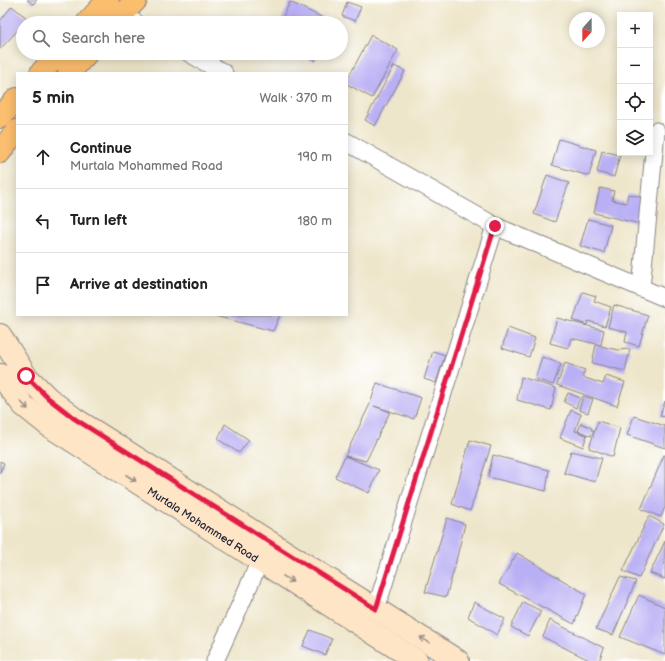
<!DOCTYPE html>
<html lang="en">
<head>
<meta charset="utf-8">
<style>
	body { margin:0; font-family:"Balsamiq Sans",sans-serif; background:#f2f2f2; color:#222 }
	.controls { position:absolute; right:12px; top:12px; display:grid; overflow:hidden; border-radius:0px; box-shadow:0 2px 10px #0003 }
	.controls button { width:36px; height:36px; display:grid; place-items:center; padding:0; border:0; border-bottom:1px solid #e0e0e0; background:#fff; color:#222; font:20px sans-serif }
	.compass { position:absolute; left:569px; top:12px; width:36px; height:36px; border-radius:50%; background:#fff; box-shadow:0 2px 10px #0003; rotate:201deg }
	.stop { position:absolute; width:12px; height:12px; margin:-9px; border:3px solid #e11d48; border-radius:50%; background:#fff }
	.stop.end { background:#e11d48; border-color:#fff; box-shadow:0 1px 4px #0008 }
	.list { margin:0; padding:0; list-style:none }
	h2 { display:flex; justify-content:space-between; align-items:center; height:52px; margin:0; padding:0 16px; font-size:17px }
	h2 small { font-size:13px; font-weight:400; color:#767676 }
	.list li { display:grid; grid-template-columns:26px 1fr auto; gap:12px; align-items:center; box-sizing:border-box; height:64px; padding:0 16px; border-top:1px solid #e0e0e0 }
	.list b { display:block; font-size:15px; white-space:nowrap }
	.list p { margin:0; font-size:13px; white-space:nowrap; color:#767676 }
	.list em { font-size:13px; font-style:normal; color:#767676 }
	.icon { flex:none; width:22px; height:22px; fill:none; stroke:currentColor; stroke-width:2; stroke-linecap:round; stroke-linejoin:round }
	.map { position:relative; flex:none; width:665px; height:661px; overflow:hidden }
	.search { position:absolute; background:#fff; box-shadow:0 2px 10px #0003; left:16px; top:16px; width:332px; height:44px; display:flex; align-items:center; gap:10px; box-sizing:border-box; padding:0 14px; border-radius:22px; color:#767676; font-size:15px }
	.panel { position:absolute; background:#fff; box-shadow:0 2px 10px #0003; left:16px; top:72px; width:332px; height:244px; border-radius:0px }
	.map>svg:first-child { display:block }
</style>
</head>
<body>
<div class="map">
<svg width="665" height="661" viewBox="0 0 665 661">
	<rect width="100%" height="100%" fill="#fff"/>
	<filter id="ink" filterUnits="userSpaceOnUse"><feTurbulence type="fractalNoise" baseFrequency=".025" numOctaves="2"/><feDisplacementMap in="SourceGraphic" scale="8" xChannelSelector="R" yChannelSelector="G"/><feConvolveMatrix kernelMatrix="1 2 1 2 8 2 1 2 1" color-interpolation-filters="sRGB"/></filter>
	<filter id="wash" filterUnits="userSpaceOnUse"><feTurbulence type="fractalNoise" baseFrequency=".012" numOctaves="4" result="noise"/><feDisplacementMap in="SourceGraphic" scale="16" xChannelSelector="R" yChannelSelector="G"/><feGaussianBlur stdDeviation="0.9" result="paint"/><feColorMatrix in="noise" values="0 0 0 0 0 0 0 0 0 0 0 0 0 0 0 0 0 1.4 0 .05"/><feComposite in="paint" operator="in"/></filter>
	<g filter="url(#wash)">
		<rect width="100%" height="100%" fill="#eee6ca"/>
		<g id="blocks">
			<g fill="#b9aff4">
				<polygon points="27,0 37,0 33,4"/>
				<polygon points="290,2 334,23 280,23"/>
				<polygon points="347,2 361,7 355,21 342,16"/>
				<polygon points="12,6 29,20 25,23 23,23 23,25 0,49 0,21"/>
				<polygon points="371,35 398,50 372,98 347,84 347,80"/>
				<polygon points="299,53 319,53 315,61"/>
				<polygon points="394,66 405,71 375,126 365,120"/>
				<polygon points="559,139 596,150 589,176 552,165"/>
				<polygon points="602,151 620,155 614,177 597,172"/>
				<polygon points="547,175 569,183 555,222 534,214"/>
				<polygon points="600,188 614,191 612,200 626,203 628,194 646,198 640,224 594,213"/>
				<polygon points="588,219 611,225 604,253 580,246"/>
				<polygon points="583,292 596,296 594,301 611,307 605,326 588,321 587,325 573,320"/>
				<polygon points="614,305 648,315 639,346 625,342 627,332 608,327"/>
				<polygon points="211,315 280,315 273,331"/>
				<polygon points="557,318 604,330 601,345 571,338 568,348 550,343"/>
				<polygon points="508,328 535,338 529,357 502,348"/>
				<polygon points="596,345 618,350 630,349 625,371 592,363"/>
				<polygon points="433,351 445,355 436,383 424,379"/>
				<polygon points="542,357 561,364 553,385 535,379"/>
				<polygon points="565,363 585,370 582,377 603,384 606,376 625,382 617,406 557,385"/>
				<polygon points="521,377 556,388 551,410 517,400"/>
				<polygon points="377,383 421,398 414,419 374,406 390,412 366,461 345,456 370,404"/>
				<polygon points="568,393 580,398 576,408 564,402"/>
				<polygon points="583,396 593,399 588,413 579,410"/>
				<polygon points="665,401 665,417 660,416"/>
				<polygon points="571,410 581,414 575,431 587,435 583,447 560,438"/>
				<polygon points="634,416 665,426 665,448 627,435"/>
				<polygon points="598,421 620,428 613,457 589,448"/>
				<polygon points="581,423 592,428 591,430 594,430 591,436 578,431"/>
				<polygon points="225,424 249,440 239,453 218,439"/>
				<polygon points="470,440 491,446 470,511 452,504"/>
				<polygon points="571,451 602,458 595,482 564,473"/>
				<polygon points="493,455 549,470 546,491 488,477"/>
				<polygon points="664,455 665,455 665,507 661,517 641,509"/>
				<polygon points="345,456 379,470 369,493 335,477"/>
				<polygon points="0,461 4,463 0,473"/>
				<polygon points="649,516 664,524 639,578 623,571"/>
				<polygon points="447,518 465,524 453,573 446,597 425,592"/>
				<polygon points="665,541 665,579 650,573"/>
				<polygon points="517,553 586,594 574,624 499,584"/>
				<polygon points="620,577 636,581 613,635 596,629"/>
				<polygon points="639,595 665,607 665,655 620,637"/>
				<polygon points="474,602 505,619 497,635 468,617"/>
				<polygon points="523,602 541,611 528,636 511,627"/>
				<polygon points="550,620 604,648 599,661 591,661 543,637"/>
				<polygon points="310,630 332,639 325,655 303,646"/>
			</g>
		</g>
	</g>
	<g filter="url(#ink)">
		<use href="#blocks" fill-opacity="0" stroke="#888482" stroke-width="1"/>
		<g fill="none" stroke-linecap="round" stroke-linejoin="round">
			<g stroke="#888482" stroke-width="19">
				<g id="street">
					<polyline points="122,15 136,23"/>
					<polyline points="189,53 224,73"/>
					<polyline points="347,142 495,226 665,298"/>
					<polyline points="641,288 656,131"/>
					<polyline points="376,609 495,226"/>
					<polyline points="215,661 260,561"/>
				</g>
			</g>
			<g stroke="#888482" stroke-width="24">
				<g id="secondary">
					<polyline points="0,335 26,376 48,398 75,419 458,661"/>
					<path id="s1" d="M0,375L23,405L49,426L417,661"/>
				</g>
			</g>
			<g stroke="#888482" stroke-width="24">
				<g id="primary">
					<polyline points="87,23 108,0"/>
					<polyline points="114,23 136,0"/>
					<polyline points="41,73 59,53"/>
					<polyline points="69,73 87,53"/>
					<polyline points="0,117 17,99"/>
					<polyline points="0,152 4,146 17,131"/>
				</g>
			</g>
			<use href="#street" stroke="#fff" stroke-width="17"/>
			<use href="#secondary" stroke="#fde5c5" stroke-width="22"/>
			<use href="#primary" stroke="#fbbd6e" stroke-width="22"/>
		</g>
		<defs><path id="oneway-shaft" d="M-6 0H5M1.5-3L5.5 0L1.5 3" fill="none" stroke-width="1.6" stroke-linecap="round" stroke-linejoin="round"/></defs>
		<g stroke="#9a8d87">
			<use href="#oneway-shaft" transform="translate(24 405) rotate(45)"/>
			<use href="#oneway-shaft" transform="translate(131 478) rotate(33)"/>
			<use href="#oneway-shaft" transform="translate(288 579) rotate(32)"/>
			<use href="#oneway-shaft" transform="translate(425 640) rotate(-148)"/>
		</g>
	</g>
	<g fill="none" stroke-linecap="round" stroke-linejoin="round" filter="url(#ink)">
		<polyline stroke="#e11d48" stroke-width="5" points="26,376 48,398 75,419 376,609 495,226"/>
	</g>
	<g text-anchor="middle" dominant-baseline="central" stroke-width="3" stroke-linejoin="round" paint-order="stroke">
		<g font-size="11" fill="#22223b" stroke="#fff">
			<text stroke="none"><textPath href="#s1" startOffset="254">Murtala Mohammed Road</textPath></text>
		</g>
	</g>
</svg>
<div class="controls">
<button>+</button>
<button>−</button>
<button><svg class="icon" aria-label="locate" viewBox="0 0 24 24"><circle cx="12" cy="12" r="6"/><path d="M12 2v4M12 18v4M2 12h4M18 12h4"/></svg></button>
<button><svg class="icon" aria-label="layers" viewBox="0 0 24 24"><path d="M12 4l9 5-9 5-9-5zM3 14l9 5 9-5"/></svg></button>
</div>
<svg class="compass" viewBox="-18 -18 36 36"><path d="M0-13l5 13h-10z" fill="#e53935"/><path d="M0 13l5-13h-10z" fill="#767676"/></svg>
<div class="stop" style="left:26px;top:376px"></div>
<div class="stop end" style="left:495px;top:226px"></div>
<div class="search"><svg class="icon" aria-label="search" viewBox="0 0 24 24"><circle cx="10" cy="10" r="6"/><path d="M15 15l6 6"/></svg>Search here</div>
<section class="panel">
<h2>5 min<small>Walk · 370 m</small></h2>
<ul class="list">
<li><svg class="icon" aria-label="ahead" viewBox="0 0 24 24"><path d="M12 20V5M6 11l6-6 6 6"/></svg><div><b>Continue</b><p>Murtala Mohammed Road</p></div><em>190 m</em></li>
<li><svg class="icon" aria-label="left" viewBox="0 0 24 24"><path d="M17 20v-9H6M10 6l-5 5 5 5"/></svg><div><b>Turn left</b></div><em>180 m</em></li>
<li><svg class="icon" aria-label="arrive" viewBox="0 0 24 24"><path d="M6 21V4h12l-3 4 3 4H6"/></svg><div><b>Arrive at destination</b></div></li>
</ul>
</section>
</div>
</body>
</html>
